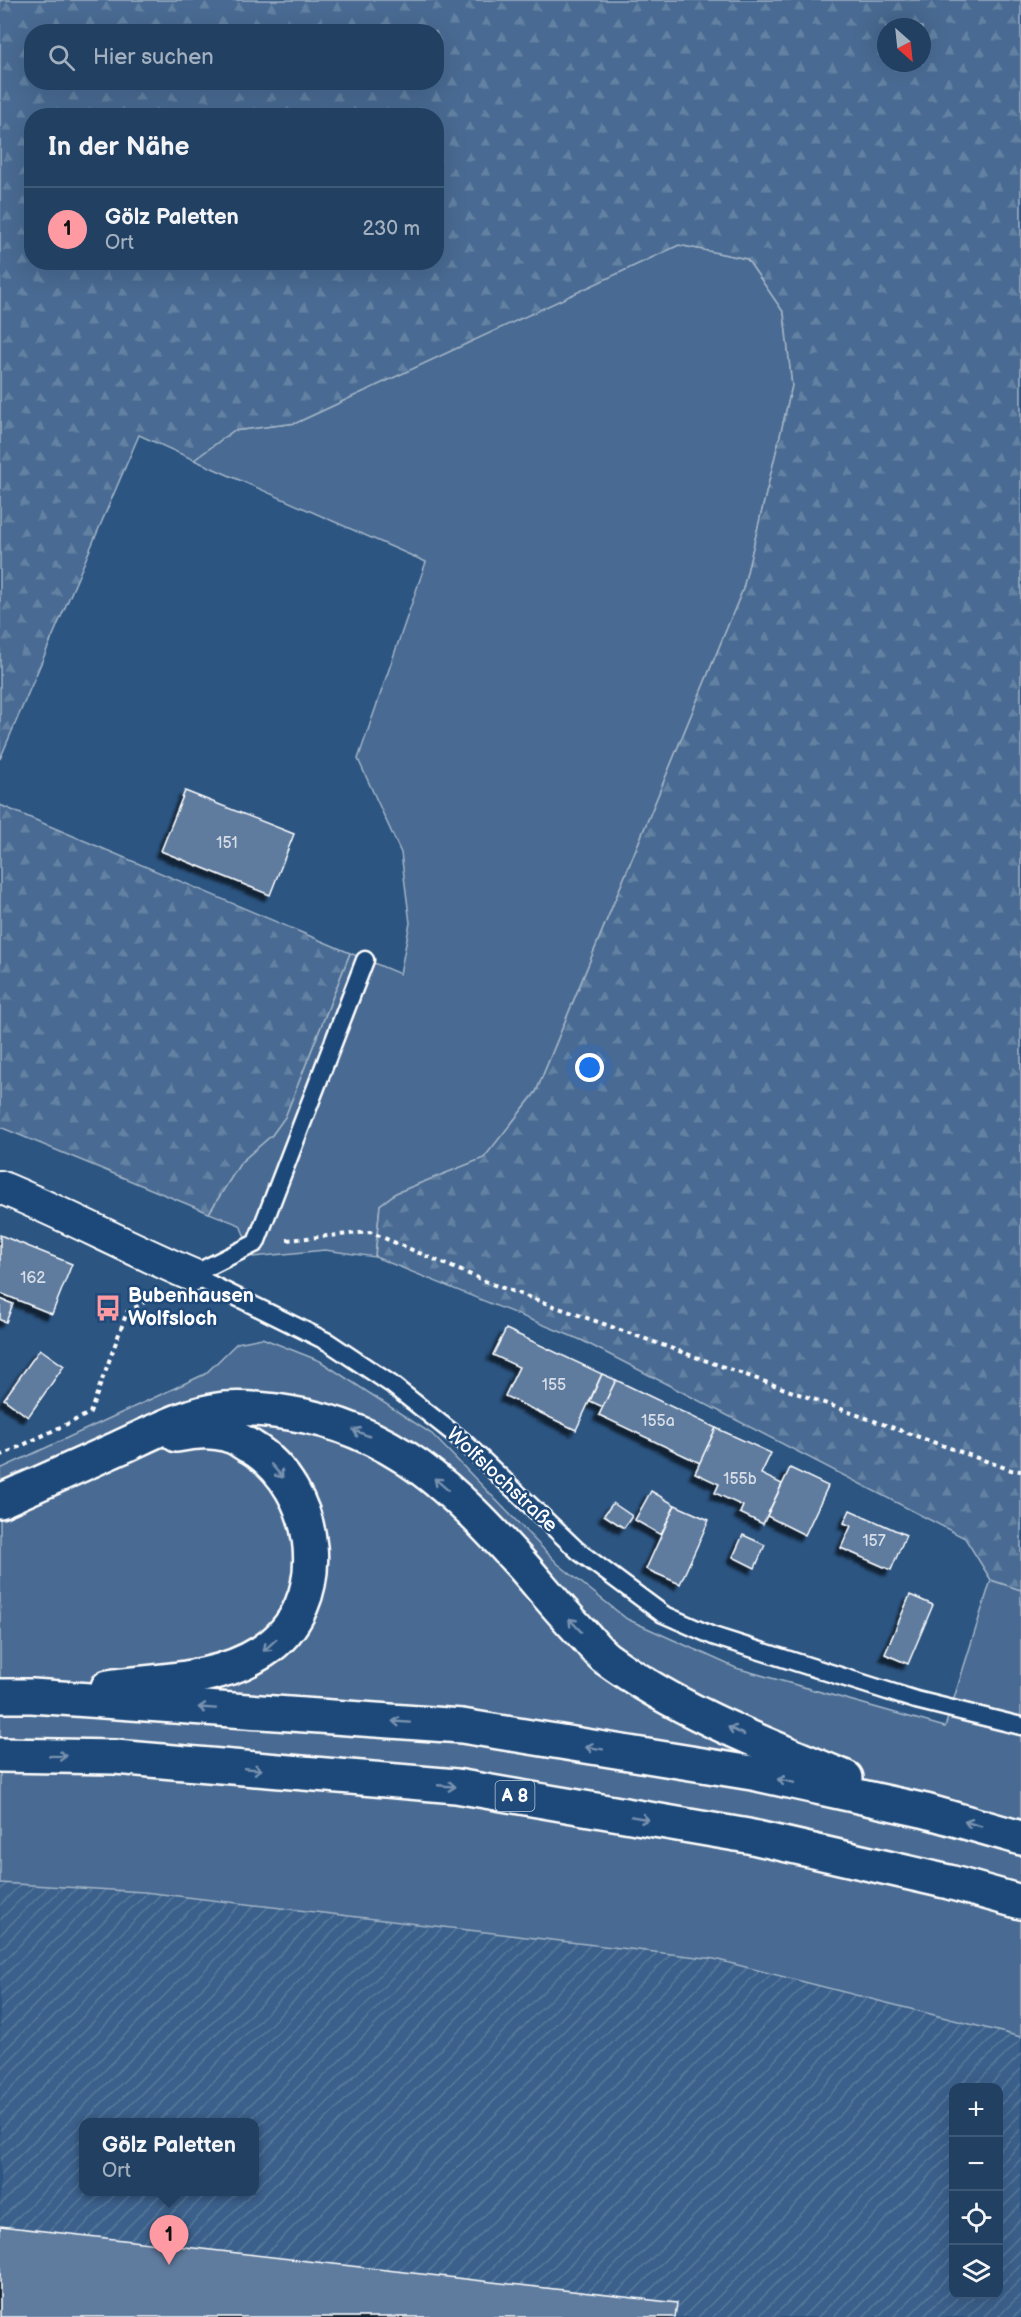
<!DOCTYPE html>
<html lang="de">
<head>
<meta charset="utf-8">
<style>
	body { margin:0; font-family:"Balsamiq Sans",sans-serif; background:#2d4b6b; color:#f1f3f6 }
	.controls { position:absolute; right:18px; bottom:18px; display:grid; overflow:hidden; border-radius:12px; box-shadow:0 6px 24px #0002 }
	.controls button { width:54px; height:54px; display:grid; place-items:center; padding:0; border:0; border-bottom:2px solid #3e5977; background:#214062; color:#f1f3f6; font:30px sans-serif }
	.compass { position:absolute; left:877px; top:18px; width:54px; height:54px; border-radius:50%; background:#214062; box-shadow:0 6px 24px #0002; rotate:153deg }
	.you { position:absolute; left:590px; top:1068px; width:21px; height:21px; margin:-15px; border:4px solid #fff; border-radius:50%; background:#1a73e8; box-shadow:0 0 0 9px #1a73e833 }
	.badge { display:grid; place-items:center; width:39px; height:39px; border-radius:50%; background:#ff9aa2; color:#111; font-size:20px; font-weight:700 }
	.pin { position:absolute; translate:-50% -50px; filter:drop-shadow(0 2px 3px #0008) }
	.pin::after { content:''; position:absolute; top:32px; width:21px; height:18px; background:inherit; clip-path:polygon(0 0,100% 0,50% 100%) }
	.popup { position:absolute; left:79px; top:2118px; width:180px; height:78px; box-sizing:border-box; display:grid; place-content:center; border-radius:12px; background:#214062; filter:drop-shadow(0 2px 4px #0005); font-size:20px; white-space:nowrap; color:#a2afbe }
	.popup b { font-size:22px; color:#f1f3f6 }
	.popup::after { content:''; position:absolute; left:50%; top:100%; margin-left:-12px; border:12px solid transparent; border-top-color:#214062 }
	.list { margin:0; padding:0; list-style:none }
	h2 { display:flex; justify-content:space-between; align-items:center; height:78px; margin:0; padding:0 24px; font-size:26px }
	h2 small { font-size:20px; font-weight:400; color:#a2afbe }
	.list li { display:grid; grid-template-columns:39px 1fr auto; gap:18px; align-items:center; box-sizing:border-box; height:84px; padding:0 24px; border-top:2px solid #3e5977 }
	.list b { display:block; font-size:22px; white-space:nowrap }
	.list p { margin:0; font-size:20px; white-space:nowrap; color:#a2afbe }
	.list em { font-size:20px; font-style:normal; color:#a2afbe }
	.icon { flex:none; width:33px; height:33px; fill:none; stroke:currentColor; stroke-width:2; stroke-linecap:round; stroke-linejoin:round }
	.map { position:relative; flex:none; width:1021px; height:2317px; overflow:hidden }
	.search { position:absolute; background:#214062; box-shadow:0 6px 24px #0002; left:24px; top:24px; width:420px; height:66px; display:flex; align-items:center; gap:15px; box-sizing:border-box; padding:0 21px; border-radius:24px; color:#a2afbe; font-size:22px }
	.panel { position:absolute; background:#214062; box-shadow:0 6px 24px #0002; left:24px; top:108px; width:420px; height:162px; border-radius:24px }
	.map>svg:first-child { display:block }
</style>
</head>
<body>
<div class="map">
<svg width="1021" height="2317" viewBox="0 0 1021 2317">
	<defs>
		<pattern id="industrial-furrows" width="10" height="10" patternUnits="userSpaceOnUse" patternTransform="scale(1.5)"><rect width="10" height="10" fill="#3b618b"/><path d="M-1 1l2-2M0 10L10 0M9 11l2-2" fill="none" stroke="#58799c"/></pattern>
		<pattern id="forest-firs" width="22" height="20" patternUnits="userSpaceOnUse" patternTransform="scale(1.5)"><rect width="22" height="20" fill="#486b92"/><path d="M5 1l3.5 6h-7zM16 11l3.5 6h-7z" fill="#6381a2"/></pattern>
		<filter id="shadow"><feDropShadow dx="-5.5" dy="5.5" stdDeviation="1.5" flood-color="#0009"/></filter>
	</defs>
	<rect width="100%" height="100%" fill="#2c5582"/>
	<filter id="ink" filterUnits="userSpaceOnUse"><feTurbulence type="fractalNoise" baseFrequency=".0167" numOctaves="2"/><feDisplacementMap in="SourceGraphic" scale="12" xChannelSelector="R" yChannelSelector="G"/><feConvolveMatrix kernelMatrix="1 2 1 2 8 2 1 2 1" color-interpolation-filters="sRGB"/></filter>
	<g filter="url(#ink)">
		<path fill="url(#industrial-furrows)" fill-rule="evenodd" d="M0,1883L144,1892L714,1959L1021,2037V2317H0ZM954,2088H998V2294H954ZM84,2122H255V2192H84Z"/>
		<g fill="#486b92" stroke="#a4b5c8" stroke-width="1.5">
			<polygon points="679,245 747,259 784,313 792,386 743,589 536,1092 484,1158 396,1193 380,1205 375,1257 325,1250 253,1257 240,1225 209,1213 241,1162 272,1135 285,1117 350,953 400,974 410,923 401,853 358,759 426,562 194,460 233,431 296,423"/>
			<polygon points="262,1338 320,1361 432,1434 558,1564 627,1619 736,1668 945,1727 991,1580 1021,1590 1021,2037 714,1959 144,1892 0,1883 0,1469 205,1374 237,1343"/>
		</g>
		<g fill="url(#forest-firs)" stroke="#a4b5c8" stroke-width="1.5" fill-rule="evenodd">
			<path d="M0,0H1021V1590L991,1580L965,1538L581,1340L375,1257L380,1205L396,1193L484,1158L536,1092L743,589L792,386L784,313L747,259L679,245L296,423L233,431L194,460L139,435L0,759ZM886,27H922V63H886ZM32,32H436V82H32ZM32,116H436V262H32Z"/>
			<polygon points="0,805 350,953 285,1117 272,1135 241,1162 209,1213 0,1127"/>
		</g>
		<g fill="#5e7c9f" stroke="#fff" stroke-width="1.5" filter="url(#shadow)">
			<polygon points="185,791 294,834 270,895 161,851"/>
			<polygon points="0,1235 72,1264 52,1314 0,1293"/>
			<polygon points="0,1299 13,1304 6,1322 0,1320"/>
			<polygon points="506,1329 602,1374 576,1430 505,1396 519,1367 493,1355"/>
			<polygon points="40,1349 64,1366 28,1417 4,1399"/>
			<polygon points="602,1374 616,1380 603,1407 590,1401"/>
			<polygon points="616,1380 716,1428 700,1463 599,1415"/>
			<polygon points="716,1428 771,1453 761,1474 782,1484 763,1524 740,1513 743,1506 715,1493 719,1484 695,1473"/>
			<polygon points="790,1468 828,1486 805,1535 767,1516"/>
			<polygon points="651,1491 675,1505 661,1535 635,1520"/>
			<polygon points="613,1503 632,1516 624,1528 604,1515"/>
			<polygon points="675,1505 709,1520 680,1584 646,1569"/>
			<polygon points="850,1510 906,1535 891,1570 841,1548 851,1526 844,1523"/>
			<polygon points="743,1535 765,1545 755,1568 733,1557"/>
			<polygon points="910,1595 933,1605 908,1664 885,1654"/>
			<polygon points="0,2226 677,2303 675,2317 0,2317"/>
		</g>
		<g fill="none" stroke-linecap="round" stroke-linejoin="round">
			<g stroke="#fff" stroke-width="21">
				<g id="lane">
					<polyline points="192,1275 328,1342 391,1384 463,1441 578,1551 663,1614 713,1636 916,1700 1021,1726"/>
					<polyline points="192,1275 256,1243 365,960"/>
				</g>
			</g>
			<g stroke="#fff" stroke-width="36">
				<path id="street" d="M0,1187C65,1214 127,1247 192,1275"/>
			</g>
			<g stroke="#fff" stroke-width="38">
				<polyline id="secondary" points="0,1501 123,1446"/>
			</g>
			<g stroke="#fff" stroke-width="38">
				<g id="highway">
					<path d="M123,1446C156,1431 189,1413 225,1409C245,1407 269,1410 289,1413C393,1429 454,1490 522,1565C543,1589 563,1614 585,1636C592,1644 599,1653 607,1659C680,1712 764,1744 846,1778"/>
					<path d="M108,1687C160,1680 217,1681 262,1652C336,1605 320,1489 251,1447C244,1444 238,1438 231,1436C213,1430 195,1431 177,1435"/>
					<polyline points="0,1696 32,1696 462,1726 752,1773 926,1811 1021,1838"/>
					<polyline points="0,1755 115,1757 456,1786 748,1836 949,1882 1021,1902"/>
				</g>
			</g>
			<g stroke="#fff" stroke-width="4" stroke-dasharray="4.5 4.5" stroke-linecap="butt">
				<polyline points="287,1240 370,1232 492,1284 1011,1470 1021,1471"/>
				<polyline points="0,1456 90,1413 127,1312 155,1296"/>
			</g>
			<use href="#lane" stroke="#1f4a7a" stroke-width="16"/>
			<use href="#street" stroke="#1f4a7a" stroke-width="32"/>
			<use href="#secondary" stroke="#1f4a7a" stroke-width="33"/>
			<use href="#highway" stroke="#1f4a7a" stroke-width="33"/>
		</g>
		<defs><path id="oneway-shaft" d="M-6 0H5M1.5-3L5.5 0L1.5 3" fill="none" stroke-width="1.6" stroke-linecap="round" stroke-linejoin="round" transform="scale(1.5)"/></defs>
		<g stroke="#7992af">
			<use href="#oneway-shaft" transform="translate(361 1433) rotate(-158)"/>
			<use href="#oneway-shaft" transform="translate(277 1471) rotate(49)"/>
			<use href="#oneway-shaft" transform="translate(441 1484) rotate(-139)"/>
			<use href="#oneway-shaft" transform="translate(575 1625) rotate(-133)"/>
			<use href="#oneway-shaft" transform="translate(270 1645) rotate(138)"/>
			<use href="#oneway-shaft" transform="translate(207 1708) rotate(-176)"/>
			<use href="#oneway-shaft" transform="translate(401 1722) rotate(-176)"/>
			<use href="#oneway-shaft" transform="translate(736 1731) rotate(-154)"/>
			<use href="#oneway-shaft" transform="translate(594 1748) rotate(-171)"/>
			<use href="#oneway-shaft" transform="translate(58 1756) rotate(1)"/>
			<use href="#oneway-shaft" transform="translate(253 1769) rotate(5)"/>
			<use href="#oneway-shaft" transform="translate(786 1781) rotate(-168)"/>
			<use href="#oneway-shaft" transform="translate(447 1786) rotate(5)"/>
			<use href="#oneway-shaft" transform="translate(640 1818) rotate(10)"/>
			<use href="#oneway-shaft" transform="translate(973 1824) rotate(-164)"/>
		</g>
	</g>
	<defs>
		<g id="bus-bare" transform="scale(2.07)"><path d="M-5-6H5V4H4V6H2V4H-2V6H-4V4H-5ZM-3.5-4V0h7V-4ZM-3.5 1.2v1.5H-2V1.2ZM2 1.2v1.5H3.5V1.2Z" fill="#ff9aa2" stroke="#1f4a7a" stroke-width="2.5" paint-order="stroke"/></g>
	</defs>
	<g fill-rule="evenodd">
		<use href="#bus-bare" x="108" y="1308"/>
	</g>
	<g text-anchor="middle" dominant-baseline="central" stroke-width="5" stroke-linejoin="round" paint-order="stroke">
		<g font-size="16" fill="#d7dee7">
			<text x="227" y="843">151</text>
			<text x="33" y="1278">162</text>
			<text x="554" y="1385">155</text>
			<text x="658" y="1421">155a</text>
			<text x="740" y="1479">155b</text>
			<text x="874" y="1541">157</text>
		</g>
		<rect fill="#1f4a7a" stroke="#bcc9d7" stroke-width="1.5" x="495.5" y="1781" width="39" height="30" rx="4.5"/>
		<g font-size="18" font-weight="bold" fill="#fff">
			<text x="515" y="1796">A 8</text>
		</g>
		<g font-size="20" font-weight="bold" fill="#fff" stroke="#1f4a7a" text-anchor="start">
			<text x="128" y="1296">Bubenhausen<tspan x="128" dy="23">Wolfsloch</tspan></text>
		</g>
		<g font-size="20" fill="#fff" stroke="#1f4a7a">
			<text transform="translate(502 1480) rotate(43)">Wolfslochstraße</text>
		</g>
	</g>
</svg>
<div class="controls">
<button>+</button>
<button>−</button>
<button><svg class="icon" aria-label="locate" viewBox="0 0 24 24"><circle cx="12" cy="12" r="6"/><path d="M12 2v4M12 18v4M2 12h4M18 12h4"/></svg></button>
<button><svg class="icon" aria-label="layers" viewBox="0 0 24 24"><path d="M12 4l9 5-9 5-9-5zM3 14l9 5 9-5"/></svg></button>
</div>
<svg class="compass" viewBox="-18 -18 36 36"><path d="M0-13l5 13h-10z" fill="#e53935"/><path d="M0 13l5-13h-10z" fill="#a2afbe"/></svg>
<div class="you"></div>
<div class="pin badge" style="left:169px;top:2265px">1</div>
<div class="popup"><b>Gölz Paletten</b>Ort</div>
<div class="search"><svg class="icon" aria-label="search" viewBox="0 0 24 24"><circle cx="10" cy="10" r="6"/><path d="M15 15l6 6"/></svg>Hier suchen</div>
<section class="panel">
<h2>In der Nähe<small></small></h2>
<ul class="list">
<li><span class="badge">1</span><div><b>Gölz Paletten</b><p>Ort</p></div><em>230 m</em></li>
</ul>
</section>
</div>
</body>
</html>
